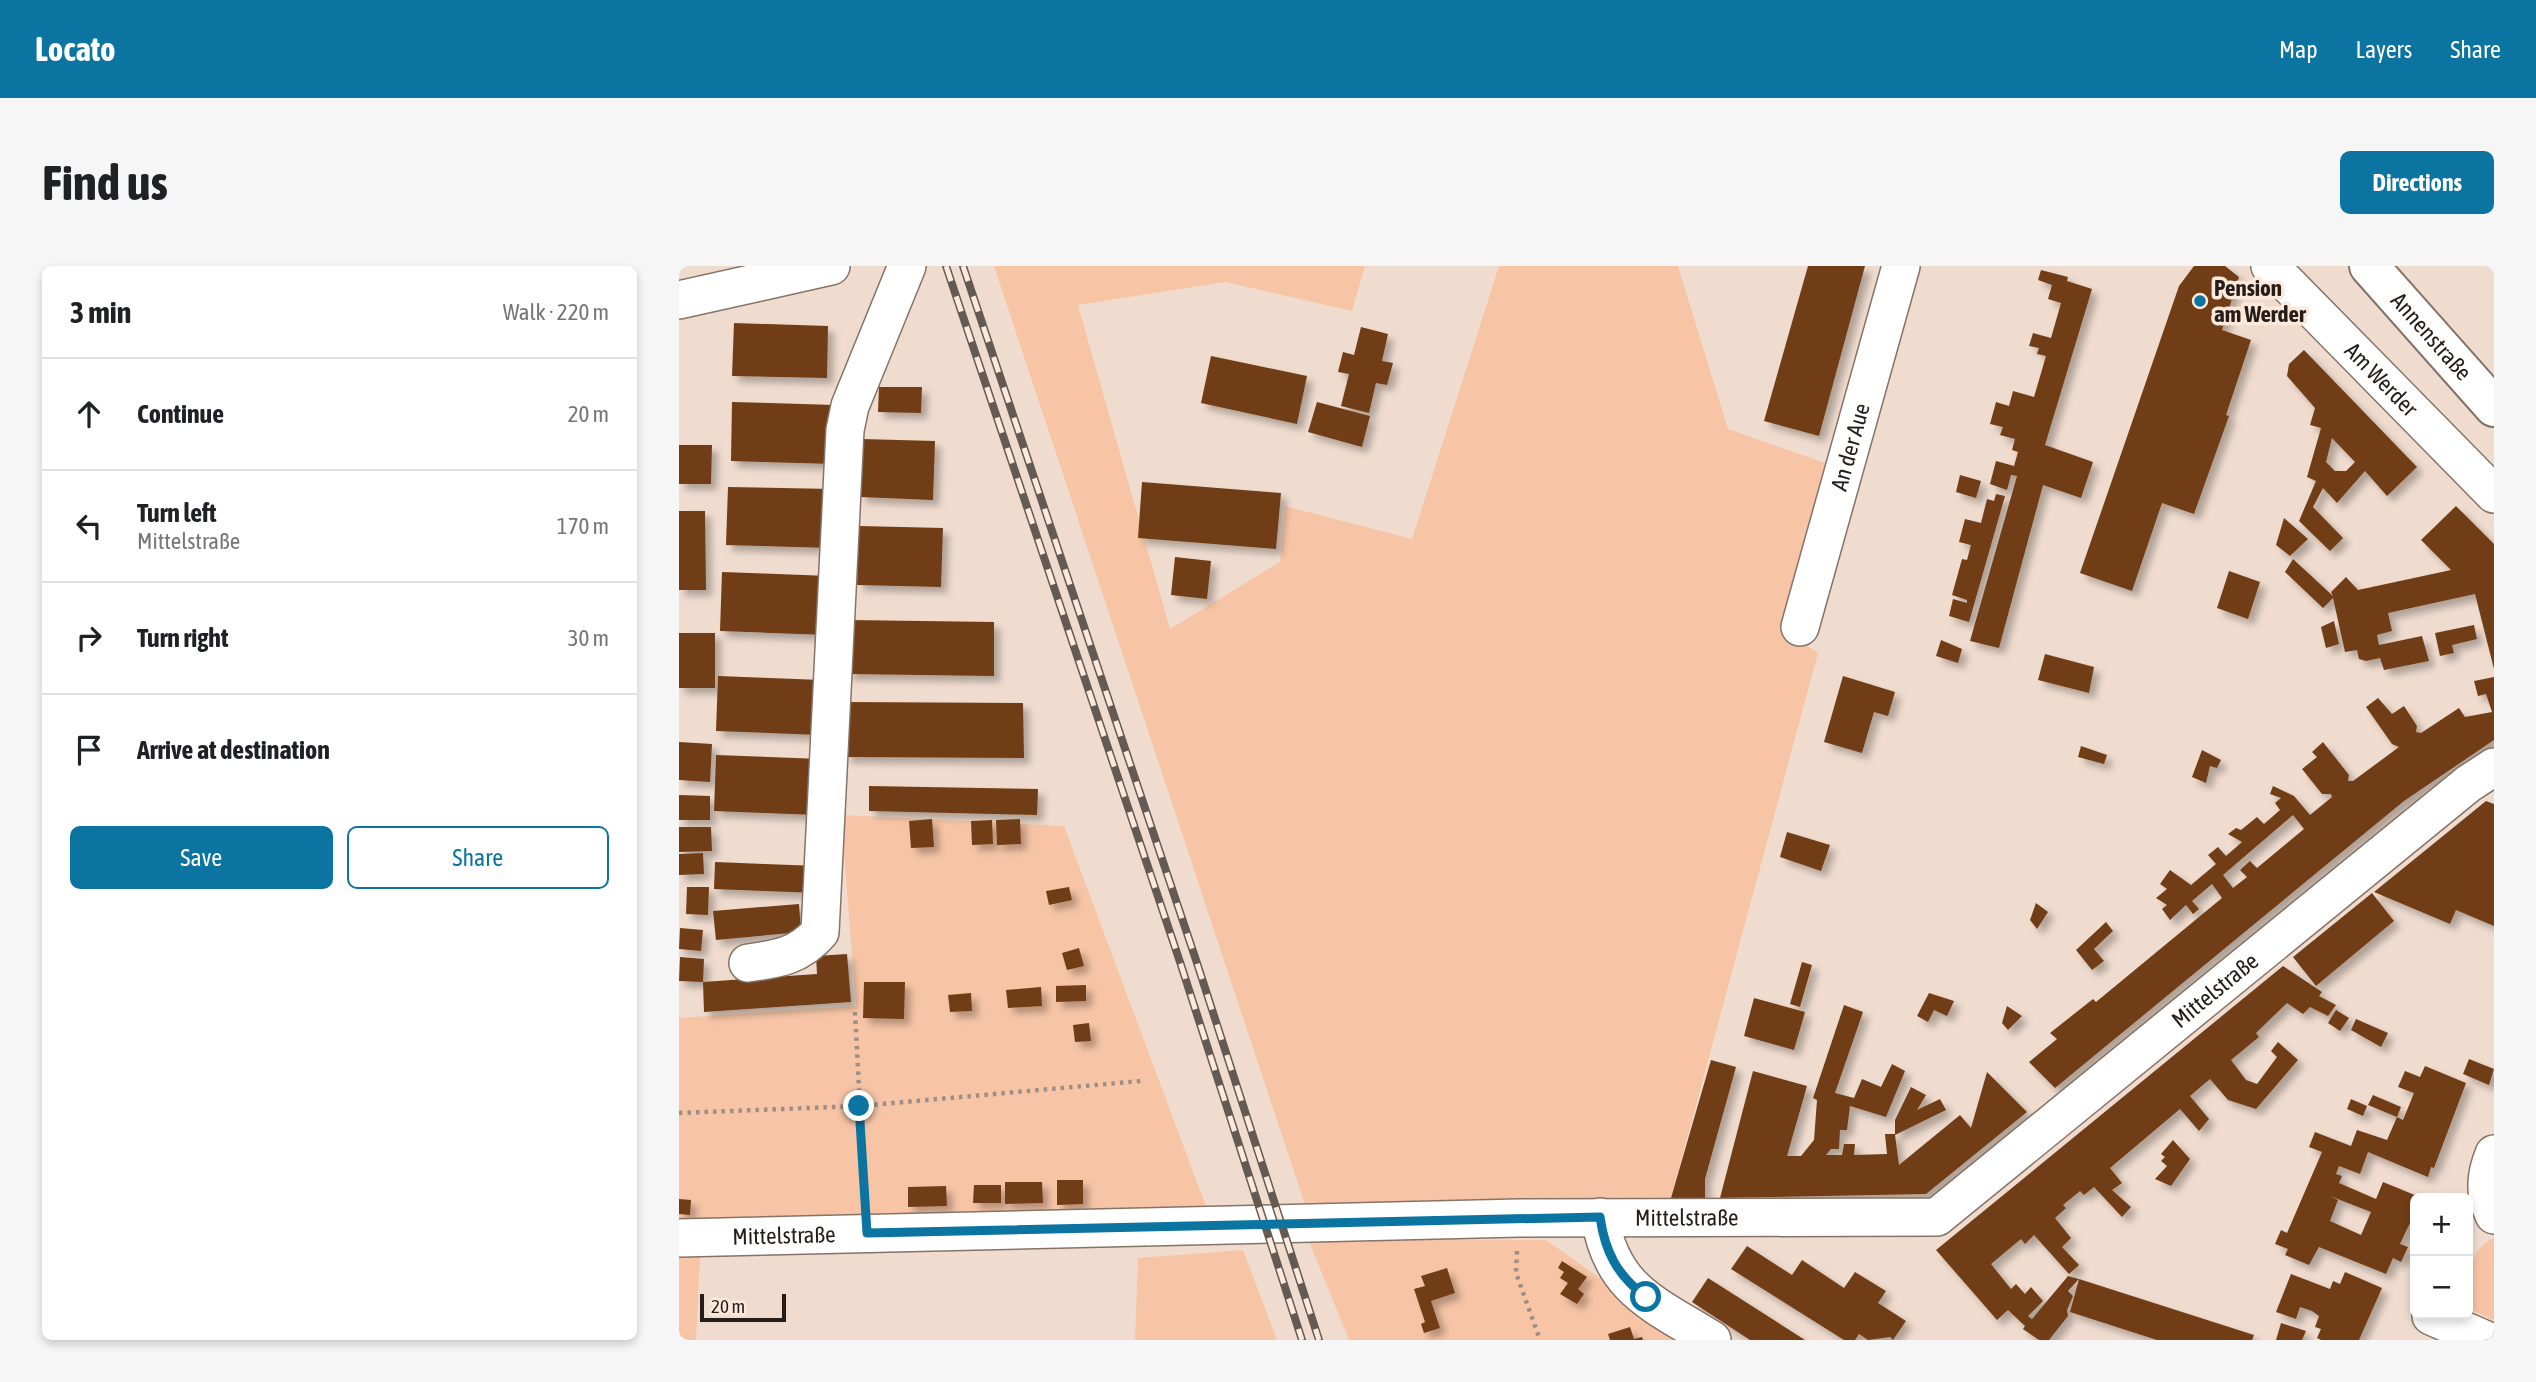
<!DOCTYPE html>
<html lang="en">
<head>
<meta charset="utf-8">
<style>
	body { margin:0; font-family:"Asap Condensed",sans-serif; background:#f6f6f6; color:#202124 }
	.controls { position:absolute; right:21px; bottom:21px; display:grid; overflow:hidden; border-radius:10px; box-shadow:0 4px 10px #0003 }
	.controls button { width:63px; height:63px; display:grid; place-items:center; padding:0; border:0; border-bottom:2px solid #e0e0e0; background:#fff; color:#202124; font:35px sans-serif }
	.scale { position:absolute; left:21px; bottom:18px; width:86px; box-sizing:border-box; padding-left:7px; border:4px solid #241d19; border-top:0; font-size:19px; line-height:24px; white-space:nowrap; color:#241d19; -webkit-text-stroke:5px #fde9dc; paint-order:stroke }
	.stop { position:absolute; width:21px; height:21px; margin:-16px; border:5px solid #0b74a0; border-radius:50%; background:#fff }
	.stop.end { background:#0b74a0; border-color:#fff; box-shadow:0 2px 7px #0008 }
	.list { margin:0; padding:0; list-style:none }
	h2 { display:flex; justify-content:space-between; align-items:center; height:91px; margin:0; padding:0 28px; font-size:30px }
	h2 small { font-size:23px; font-weight:400; color:#757577 }
	.list li { display:grid; grid-template-columns:46px 1fr auto; gap:21px; align-items:center; box-sizing:border-box; height:112px; padding:0 28px; border-top:2px solid #e0e0e0 }
	.list b { display:block; font-size:26px; white-space:nowrap }
	.list p { margin:0; font-size:23px; white-space:nowrap; color:#757577 }
	.list em { font-size:23px; font-style:normal; color:#757577 }
	.actions { display:flex; gap:14px; padding:21px 28px }
	.actions a { flex:1; padding:16px 0; border:2px solid #0b74a0; border-radius:10px; text-align:center; font-size:24px; color:#0b74a0 }
	.actions .main { background:#0b74a0; color:#fff }
	.icon { flex:none; width:38px; height:38px; fill:none; stroke:currentColor; stroke-width:2; stroke-linecap:round; stroke-linejoin:round }
	.map { position:relative; flex:none; width:1815px; height:1074px; overflow:hidden; border-radius:10px }
	header { display:flex; align-items:center; gap:42px; box-sizing:border-box; height:98px; padding:0 35px; background:#0b74a0; color:#fff }
	header strong { font-size:33px }
	nav { display:flex; gap:38px; margin-inline-start:auto; font-size:24px }
	.intro { display:flex; align-items:center; justify-content:space-between; box-sizing:border-box; height:168px; padding:0 42px }
	h1 { margin:0; font-size:49px }
	.button { padding:18px 32px; border-radius:10px; background:#0b74a0; color:#fff; font-size:24px; font-weight:700 }
	main { display:flex; gap:42px; padding:0 42px }
	aside { flex:1; background:#fff; border-radius:10px; box-shadow:0 4px 10px #0003 }
	.map>svg:first-child { display:block }
</style>
</head>
<body>
<header>
<strong>Locato</strong>
<nav><a>Map</a><a>Layers</a><a>Share</a></nav>
</header>
<div class="intro"><h1>Find us</h1><a class="button">Directions</a></div>
<main>
<aside>
<h2>3 min<small>Walk · 220 m</small></h2>
<ul class="list">
<li><svg class="icon" aria-label="ahead" viewBox="0 0 24 24"><path d="M12 20V5M6 11l6-6 6 6"/></svg><div><b>Continue</b></div><em>20 m</em></li>
<li><svg class="icon" aria-label="left" viewBox="0 0 24 24"><path d="M17 20v-9H6M10 6l-5 5 5 5"/></svg><div><b>Turn left</b><p>Mittelstraße</p></div><em>170 m</em></li>
<li><svg class="icon" aria-label="right" viewBox="0 0 24 24"><path d="M7 20v-9h11M14 6l5 5-5 5"/></svg><div><b>Turn right</b></div><em>30 m</em></li>
<li><svg class="icon" aria-label="arrive" viewBox="0 0 24 24"><path d="M6 21V4h12l-3 4 3 4H6"/></svg><div><b>Arrive at destination</b></div></li>
</ul>
<div class="actions"><a class="main">Save</a><a>Share</a></div>
</aside>
<div class="map">
<svg width="1815" height="1074" viewBox="0 0 1815 1074">
	<defs>
		<filter id="shadow"><feDropShadow dx="6" dy="6" stdDeviation="3.5" flood-color="#0004"/></filter>
	</defs>
	<rect width="100%" height="100%" fill="#f0dccf"/>
	<g fill="#f7c5a6">
		<polygon points="315,0 686,0 673,45 546,16 399,39 491,363 601,296 606,240 733,273 820,0 999,0 1049,163 1149,198 1106,365 1139,387 992,932 627,942"/>
		<polygon points="162,549 385,560 531,951 0,959 0,752 177,740"/>
		<path d="M1815,972V1055L1789,1042C1789,1016 1788,984 1815,972Z"/>
		<polygon points="629,973 867,974 1009,1074 670,1074"/>
		<polygon points="564,984 598,1074 456,1074 459,992"/>
		<polygon points="0,990 21,990 17,1074 0,1074"/>
	</g>
	<g fill="#713d15" fill-rule="evenodd" filter="url(#shadow)">
		<polygon points="1129,0 1186,0 1140,170 1085,155"/>
		<polygon points="1515,0 1546,0 1560,11 1543,64 1572,74 1547,149 1550,150 1515,248 1483,237 1453,325 1401,307 1500,20"/>
		<polygon points="1362,4 1389,11 1388,15 1413,23 1366,179 1414,196 1402,232 1364,219 1320,382 1291,375 1338,210 1332,209 1328,224 1311,218 1317,195 1335,200 1339,186 1333,184 1336,173 1321,169 1324,161 1311,158 1317,136 1330,140 1334,125 1355,131 1367,90 1358,88 1360,82 1350,80 1354,67 1372,72 1382,37 1369,33 1373,19 1359,14"/>
		<polygon points="55,57 149,60 148,112 53,110"/>
		<polygon points="682,61 709,68 703,95 714,97 708,119 697,117 690,147 662,140 670,108 659,106 664,86 675,89"/>
		<path d="M1625,84L1738,201L1708,230L1686,205L1658,237L1644,222L1634,241L1664,272L1651,285L1620,255L1637,215L1628,211L1642,162L1631,159L1636,142L1608,110L1610,98ZM1653,172L1676,196L1667,205H1656L1647,196Z"/>
		<polygon points="532,90 628,110 618,158 522,137"/>
		<polygon points="200,121 243,121 242,147 199,146"/>
		<polygon points="53,136 156,139 155,198 52,195"/>
		<polygon points="638,136 691,150 683,181 629,166"/>
		<polygon points="183,173 256,175 254,234 181,231"/>
		<polygon points="0,179 33,179 32,218 0,218"/>
		<polygon points="1281,209 1302,215 1297,232 1277,226"/>
		<polygon points="463,216 602,227 597,283 459,272"/>
		<polygon points="49,221 153,223 152,282 47,279"/>
		<polygon points="1317,228 1326,230 1290,356 1270,350 1274,333 1288,337 1288,334 1273,329 1283,293 1288,294 1292,279 1280,276 1286,253 1302,257 1308,233 1315,235"/>
		<polygon points="1777,240 1815,278 1815,403 1796,328 1709,347 1713,365 1698,369 1700,379 1743,370 1750,395 1705,404 1701,392 1687,395 1680,393 1678,384 1666,386 1654,332 1644,342 1606,306 1614,293 1654,330 1652,326 1667,311 1679,324 1772,304 1742,274"/>
		<polygon points="0,245 26,245 27,324 0,324"/>
		<polygon points="1605,252 1629,273 1611,290 1597,279"/>
		<polygon points="180,260 264,262 262,321 178,319"/>
		<polygon points="496,291 532,295 528,333 492,329"/>
		<polygon points="1550,305 1581,316 1569,353 1538,342"/>
		<polygon points="43,306 150,310 148,369 41,365"/>
		<polygon points="169,354 315,356 315,410 168,408"/>
		<polygon points="1655,355 1660,378 1647,382 1642,361"/>
		<polygon points="1795,359 1798,373 1773,379 1775,387 1761,390 1756,367"/>
		<rect x="0" y="367" width="36" height="55"/>
		<polygon points="1262,374 1283,383 1279,397 1257,390"/>
		<polygon points="1366,388 1415,401 1410,427 1359,414"/>
		<polygon points="39,410 142,414 140,469 37,465"/>
		<polygon points="1164,410 1216,426 1209,450 1195,446 1183,487 1145,476"/>
		<path d="M1815,411V474L1725,535L1376,822L1350,796L1378,773L1371,767L1414,733L1417,736L1543,632L1533,618L1513,635L1520,643L1514,648L1507,639L1491,654L1483,643L1488,639L1477,632L1488,623L1481,618L1491,604L1512,619L1537,598L1529,589L1539,581L1547,590L1563,576L1549,568L1557,562L1562,564L1578,551L1585,558L1601,544L1596,537L1602,532L1591,528L1594,520L1615,530L1631,549L1653,531L1652,528H1643L1623,503L1638,491L1633,486L1644,476L1670,509L1669,515H1674L1720,481L1713,478L1687,441L1699,432L1713,448L1725,440L1738,460L1737,466L1742,467L1780,442L1786,451L1813,446L1807,428L1799,430L1795,415ZM1614,549L1625,563L1578,602L1571,595L1561,604L1568,611L1554,622L1544,609Z"/>
		<polygon points="166,436 344,437 345,492 166,491"/>
		<polygon points="0,476 33,478 31,516 0,514"/>
		<polygon points="1402,480 1428,489 1425,498 1399,491"/>
		<polygon points="1523,484 1542,494 1538,502 1531,500 1527,517 1513,511"/>
		<polygon points="37,489 141,493 138,549 35,545"/>
		<polygon points="190,520 359,523 358,549 190,545"/>
		<polygon points="0,529 31,530 31,554 0,554"/>
		<polygon points="1807,535 1815,538 1815,660 1777,644 1771,658 1695,626"/>
		<polygon points="253,553 255,581 232,582 230,555"/>
		<polygon points="341,553 342,578 318,579 317,554"/>
		<polygon points="313,554 314,578 293,579 292,555"/>
		<polygon points="0,561 32,561 33,585 0,586"/>
		<polygon points="1108,566 1151,579 1142,605 1101,591"/>
		<polygon points="24,587 25,608 0,609 0,588"/>
		<polygon points="36,596 139,600 138,627 35,623"/>
		<polygon points="8,621 30,621 29,649 7,648"/>
		<polygon points="390,621 393,634 370,639 367,625"/>
		<polygon points="1693,627 1715,655 1637,720 1614,691"/>
		<polygon points="1357,637 1369,646 1358,663 1351,654"/>
		<polygon points="120,638 122,666 37,674 34,645"/>
		<polygon points="1427,656 1434,665 1415,683 1425,695 1413,704 1397,684"/>
		<polygon points="1,662 24,664 22,685 0,683"/>
		<polygon points="400,682 405,700 388,704 383,687"/>
		<polygon points="168,688 172,736 25,746 24,716 138,708 137,690"/>
		<polygon points="1,691 25,693 24,716 0,715"/>
		<polygon points="1123,696 1133,699 1121,741 1111,738"/>
		<polygon points="1604,700 1643,726 1640,730 1657,739 1649,750 1631,741 1624,748 1608,737 1577,767 1580,771 1552,794 1567,814 1578,818 1598,791 1592,785 1599,776 1619,794 1577,843 1549,834 1531,813 1511,830 1530,853 1520,865 1501,843 1431,902 1443,917 1433,924 1452,941 1443,951 1415,921 1405,929 1401,925 1384,939 1387,942 1376,952 1392,972 1383,981 1400,999 1390,1008 1355,969 1346,978 1342,973 1312,998 1332,1023 1337,1018 1346,1028 1352,1021 1364,1035 1349,1050 1353,1053 1389,1010 1400,1013 1389,1025 1394,1030 1388,1044 1389,1050 1370,1074 1360,1074 1344,1063 1346,1060 1329,1044 1318,1054 1257,984"/>
		<polygon points="185,716 226,716 225,753 184,752"/>
		<polygon points="407,719 407,735 377,736 377,720"/>
		<polygon points="362,721 363,740 329,742 327,724"/>
		<polygon points="292,727 293,745 271,746 269,729"/>
		<polygon points="1250,727 1275,735 1268,750 1255,744 1249,756 1238,750"/>
		<polygon points="1075,732 1126,746 1115,784 1065,770"/>
		<polygon points="1165,739 1184,746 1156,827 1175,832 1183,813 1202,821 1213,798 1226,805 1207,851 1171,840 1168,864 1161,864 1160,883 1152,883 1147,889 1163,889 1165,878 1176,878 1175,889 1208,888 1206,868 1216,868 1216,854 1232,821 1247,829 1238,844 1261,833 1267,844 1216,869 1220,899 1281,849 1292,862 1308,806 1348,846 1247,928 1041,932 1074,805 1128,820 1108,890 1122,890 1135,874 1138,834 1134,832"/>
		<polygon points="1328,740 1343,750 1329,764 1323,757"/>
		<polygon points="1657,744 1670,752 1661,765 1649,757"/>
		<polygon points="1677,753 1709,767 1702,781 1672,764"/>
		<polygon points="410,757 412,775 396,776 394,759"/>
		<polygon points="1790,793 1815,803 1810,819 1784,808"/>
		<polygon points="1032,794 1057,801 1026,913 1026,932 992,932"/>
		<path d="M1746,800L1787,817L1755,902L1752,901L1749,911L1689,886L1681,908L1660,900L1657,908L1663,910L1660,917L1697,933L1704,916L1743,932H1736V946L1721,978L1729,981L1722,996L1714,992L1707,1008L1640,981L1630,999L1606,989L1609,983L1596,978L1602,964L1608,967L1643,886L1630,881L1636,866L1672,880L1678,864L1708,874L1718,851L1724,854L1735,827L1719,821L1726,805L1741,811ZM1651,930L1692,946L1682,969L1651,955L1659,934Z"/>
		<polygon points="1694,829 1722,841 1718,851 1689,839"/>
		<polygon points="1672,833 1688,840 1684,850 1668,843"/>
		<polygon points="1494,874 1511,893 1492,920 1476,913 1488,900 1482,895 1486,891 1482,888"/>
		<polygon points="378,914 404,914 404,938 378,939"/>
		<polygon points="326,916 363,916 364,937 326,938"/>
		<polygon points="295,919 322,919 322,937 294,937"/>
		<polygon points="267,920 268,940 229,941 229,921"/>
		<polygon points="0,933 12,934 11,949 0,948"/>
		<polygon points="1068,980 1113,1009 1123,994 1165,1022 1176,1006 1207,1025 1199,1037 1227,1055 1214,1074 1211,1071 1189,1074 1180,1068 1176,1074 1165,1074 1052,1003"/>
		<polygon points="883,995 908,1011 899,1023 905,1028 898,1038 881,1028 889,1017 881,1012 885,1006 879,1002"/>
		<polygon points="768,1002 776,1027 752,1035 761,1062 745,1067 742,1058 746,1056 735,1023 746,1020 742,1010"/>
		<polygon points="1666,1006 1703,1022 1680,1074 1642,1074 1638,1072 1642,1063 1636,1061 1640,1050 1633,1045 1621,1041 1617,1053 1597,1046 1612,1008 1651,1023 1654,1015 1661,1018"/>
		<polygon points="1029,1012 1126,1074 1071,1074 1013,1036"/>
		<polygon points="1400,1013 1575,1069 1573,1074 1478,1074 1391,1046"/>
		<polygon points="1602,1057 1627,1065 1623,1074 1597,1074"/>
		<polygon points="951,1061 955,1073 963,1071 964,1074 931,1074 929,1068"/>
	</g>
	<g fill="none" stroke-linecap="round" stroke-linejoin="round">
		<g stroke="#857367" stroke-width="40">
			<g id="minor">
				<path id="s1" d="M1591,0L1815,228"/>
				<polyline points="0,34 152,0"/>
				<path id="s2" d="M1121,361L1222,0"/>
				<path d="M69,697C99,693 120,690 141,666L166,164L171,140L228,0"/>
				<path d="M1815,888C1806,910 1805,928 1815,949"/>
				<path d="M921,951C932,1024 976,1038 1033,1074"/>
				<path id="s3" d="M0,972L840,952L1258,951L1789,518L1815,501"/>
				<polyline points="1752,1050 1807,1074"/>
			</g>
		</g>
		<g stroke="#857367" stroke-width="42">
			<g id="major">
				<path id="s4" d="M1690,0L1815,141"/>
			</g>
		</g>
		<g stroke="#9e8f86" stroke-width="4.5" stroke-dasharray="3.5 5" stroke-linecap="butt">
			<polyline points="176,746 186,935"/>
			<polyline points="0,847 180,840 462,815"/>
			<polyline points="838,985 837,1007 861,1074"/>
		</g>
		<use href="#minor" stroke="#fff" stroke-width="37"/>
		<use href="#major" stroke="#fff" stroke-width="38"/>
		<g stroke="#655a53" stroke-width="8">
			<g id="rail">
				<polyline points="267,0 502,699 623,1074"/>
				<polyline points="284,0 517,694 640,1074"/>
			</g>
		</g>
		<use href="#rail" stroke="#fde9dc" stroke-width="5" stroke-dasharray="16" stroke-linecap="butt"/>
	</g>
	<g fill="none" stroke-linecap="round" stroke-linejoin="round">
		<path stroke="#0b74a0" stroke-width="9" d="M180,840L188,967L921,951C926,986 938,1009 967,1031"/>
	</g>
	<circle fill="#0b74a0" stroke="#fde9dc" stroke-width="2.5" cx="1521" cy="35" r="7"/>
	<g text-anchor="middle" dominant-baseline="central" stroke-width="7" stroke-linejoin="round" paint-order="stroke">
		<g font-size="23" font-weight="bold" fill="#241d19" stroke="#fde9dc" text-anchor="start">
			<text x="1535" y="22">Pension<tspan x="1535" dy="26">am Werder</tspan></text>
		</g>
		<g font-size="23" fill="#241d19" stroke="#fde9dc">
			<text stroke="none"><textPath href="#s4" startOffset="94">Annenstraße</textPath></text>
			<text stroke="none"><textPath href="#s1" startOffset="159">Am Werder</textPath></text>
			<text stroke="none"><textPath href="#s2" startOffset="187">An der Aue</textPath></text>
			<text stroke="none"><textPath href="#s3" startOffset="1617">Mittelstraße</textPath></text>
			<text stroke="none"><textPath href="#s3" startOffset="1008">Mittelstraße</textPath></text>
			<text stroke="none"><textPath href="#s3" startOffset="105">Mittelstraße</textPath></text>
		</g>
	</g>
</svg>
<div class="controls">
<button>+</button>
<button>−</button>
</div>
<div class="scale">20 m</div>
<div class="stop" style="left:967px;top:1031px"></div>
<div class="stop end" style="left:180px;top:840px"></div>
</div>
</main>
</body>
</html>
